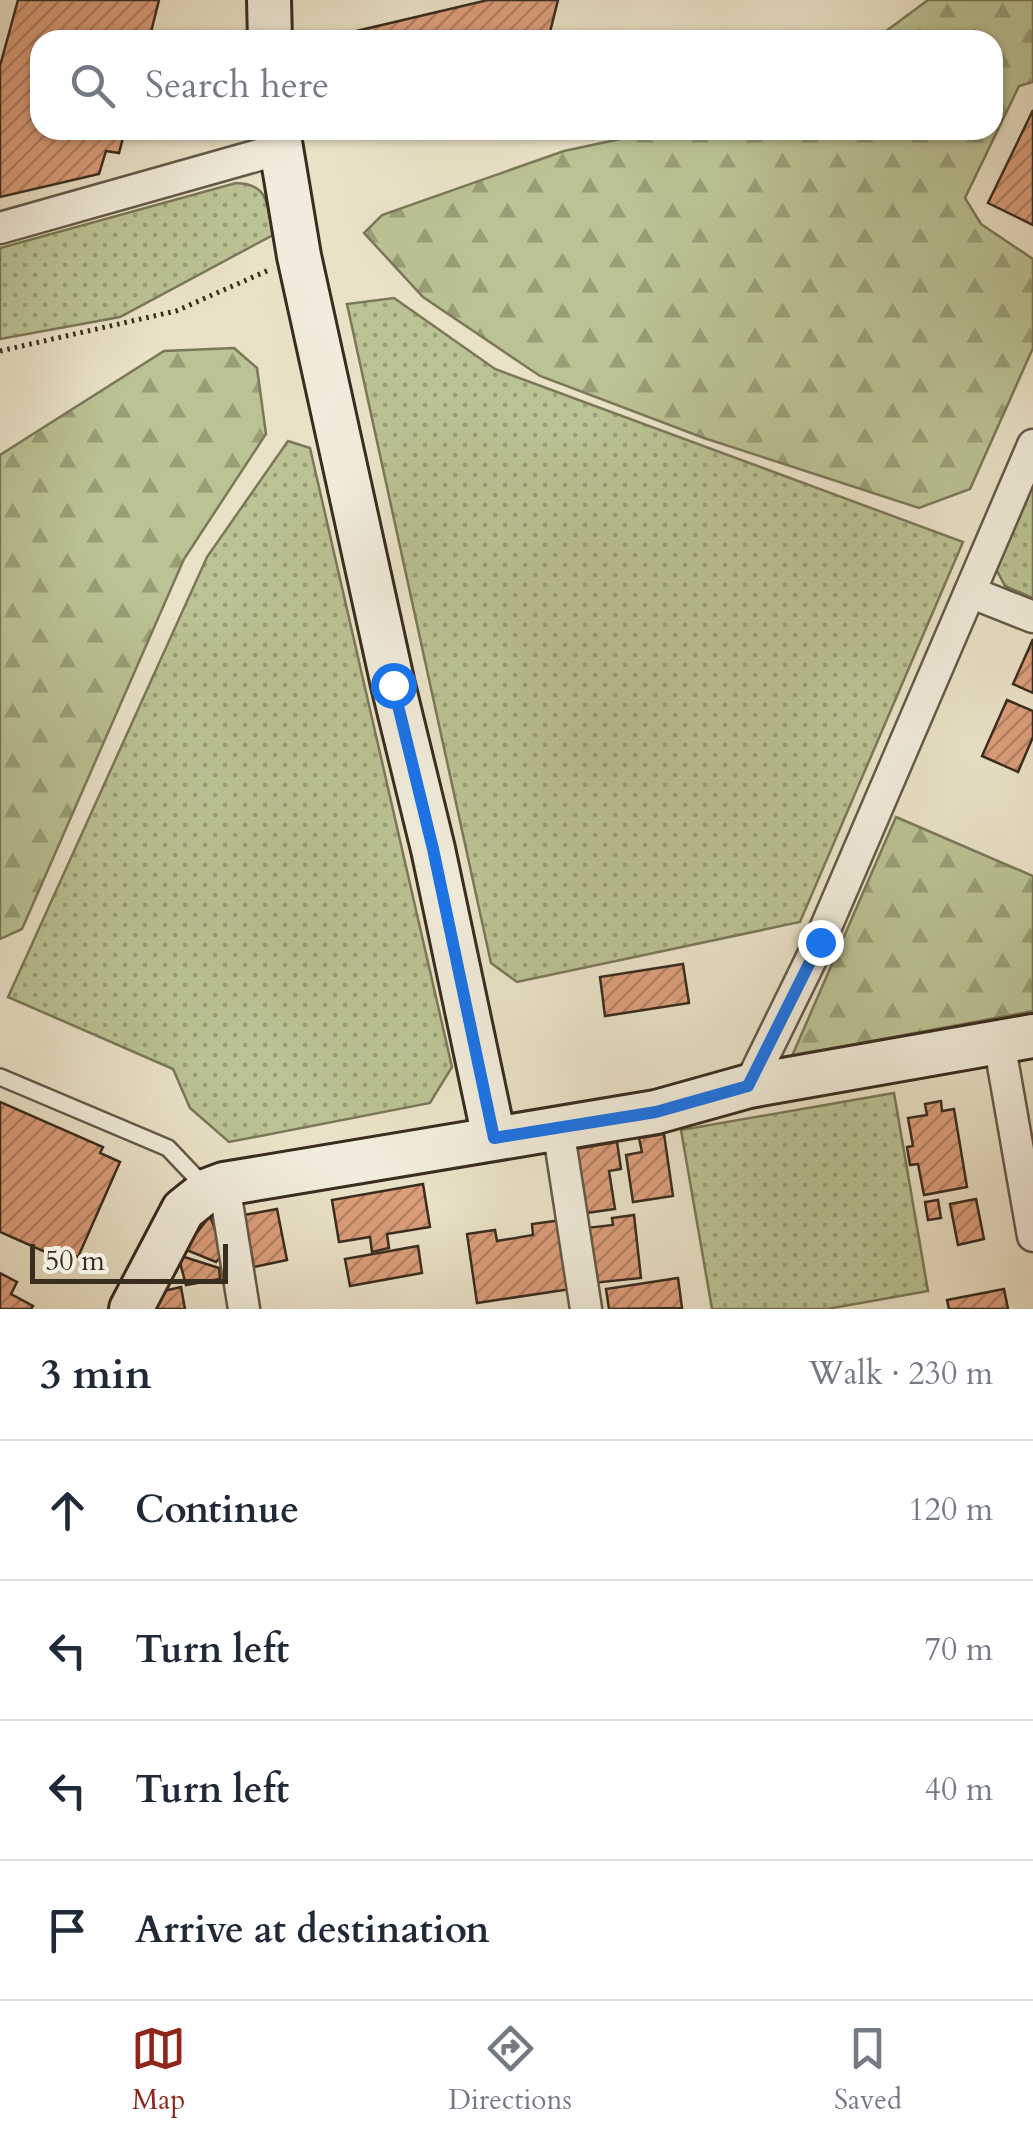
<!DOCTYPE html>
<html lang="en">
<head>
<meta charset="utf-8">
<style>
	body { margin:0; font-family:Cardo,serif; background:#f2f2f3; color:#1f2937 }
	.scale { position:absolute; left:30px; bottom:25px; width:198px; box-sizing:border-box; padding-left:10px; border:5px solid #392d1f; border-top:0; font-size:28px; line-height:35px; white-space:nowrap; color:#392d1f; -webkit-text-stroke:8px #f1ecdb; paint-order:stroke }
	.stop { position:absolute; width:30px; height:30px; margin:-22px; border:8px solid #1a73e8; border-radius:50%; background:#fff }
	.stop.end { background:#1a73e8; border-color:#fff; box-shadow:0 2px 10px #0008 }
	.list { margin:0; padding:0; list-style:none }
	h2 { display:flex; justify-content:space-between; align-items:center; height:130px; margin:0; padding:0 40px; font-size:42px }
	h2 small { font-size:32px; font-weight:400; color:#747a83 }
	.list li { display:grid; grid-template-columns:65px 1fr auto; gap:30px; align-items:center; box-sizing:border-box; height:140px; padding:0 40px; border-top:2px solid #e0e1e3 }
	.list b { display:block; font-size:38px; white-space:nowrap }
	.list em { font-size:32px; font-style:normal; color:#747a83 }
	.icon { flex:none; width:55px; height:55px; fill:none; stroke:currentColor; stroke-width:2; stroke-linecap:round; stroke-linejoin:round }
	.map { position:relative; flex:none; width:1033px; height:1309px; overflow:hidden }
	.search { position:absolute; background:#fff; box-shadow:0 2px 8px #0004; left:30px; right:30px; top:30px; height:110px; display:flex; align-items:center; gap:25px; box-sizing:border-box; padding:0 35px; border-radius:30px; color:#747a83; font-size:38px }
	.sheet { height:690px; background:#fff }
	nav { display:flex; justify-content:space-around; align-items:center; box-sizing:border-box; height:140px; border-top:2px solid #e0e1e3; background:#fff; font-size:28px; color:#747a83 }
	nav a { display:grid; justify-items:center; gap:5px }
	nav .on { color:#8f2418 }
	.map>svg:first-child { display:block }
</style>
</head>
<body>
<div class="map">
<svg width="1033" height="1309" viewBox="0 0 1033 1309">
	<defs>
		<pattern id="grass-dots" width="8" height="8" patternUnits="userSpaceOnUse" patternTransform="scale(2.5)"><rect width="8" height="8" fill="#bbc293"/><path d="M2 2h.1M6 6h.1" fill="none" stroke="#999e77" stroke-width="1.8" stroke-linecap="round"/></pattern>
		<pattern id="forest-firs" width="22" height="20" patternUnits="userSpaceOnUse" patternTransform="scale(2.5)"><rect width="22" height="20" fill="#bbc293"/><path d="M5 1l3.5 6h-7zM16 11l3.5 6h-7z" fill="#999e77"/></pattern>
		<pattern id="building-hatch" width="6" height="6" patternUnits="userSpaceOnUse" patternTransform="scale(2.5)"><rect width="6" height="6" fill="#dc9e7b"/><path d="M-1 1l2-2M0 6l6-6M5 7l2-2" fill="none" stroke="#b38164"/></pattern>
	</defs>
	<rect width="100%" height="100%" fill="#eae2c7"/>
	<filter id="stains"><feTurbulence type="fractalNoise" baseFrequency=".002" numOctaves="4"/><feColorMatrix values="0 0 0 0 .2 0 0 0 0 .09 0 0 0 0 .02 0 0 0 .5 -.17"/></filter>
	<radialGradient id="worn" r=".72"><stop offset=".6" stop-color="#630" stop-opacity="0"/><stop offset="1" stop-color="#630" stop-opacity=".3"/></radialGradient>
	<g fill="url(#grass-dots)" stroke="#7a7859" stroke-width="2.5">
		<path d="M236,183C271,184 267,207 273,235L120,317L0,339V248Z"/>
		<polygon points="394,298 495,369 963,542 800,922 517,982 491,963 347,304"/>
		<polygon points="288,441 310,448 452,1067 430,1103 229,1142 190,1108 173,1069 8,997 207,557"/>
		<polygon points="1033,484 1033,598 1005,586 995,567"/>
		<polygon points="894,1093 928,1291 827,1309 712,1309 681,1130"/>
	</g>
	<g fill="url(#forest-firs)" stroke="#7a7859" stroke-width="2.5">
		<polygon points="928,0 1033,0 1033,82 1019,86 965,198 981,224 1033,259 1033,348 970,489 919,508 704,438 540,376 423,297 364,233 382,215 564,151 662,130 993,130 993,40 874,40"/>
		<polygon points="234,348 257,368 266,434 184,559 22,929 0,939 0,455 164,351"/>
		<polygon points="896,817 1033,876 1033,1011 792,1056"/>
	</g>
	<g fill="url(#building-hatch)" stroke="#392d1f" stroke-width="2.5">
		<polygon points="18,0 159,0 149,40 40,40 40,130 125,130 119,153 106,151 99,174 0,197 0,66"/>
		<polygon points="488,0 558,0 548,40 350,40 348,33"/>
		<polygon points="1033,110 1033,225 988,203"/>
		<polygon points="1033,639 1033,693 1013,684"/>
		<polygon points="1007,700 1033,711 1033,737 1018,772 982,756"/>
		<polygon points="683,964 689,1003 605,1016 600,977"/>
		<polygon points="941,1101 942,1111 954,1109 967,1187 924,1195 918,1164 910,1165 907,1147 913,1146 908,1118 927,1115 925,1104"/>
		<polygon points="0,1102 103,1147 100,1153 120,1162 78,1257 62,1249 59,1258 0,1232"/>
		<polygon points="664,1134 673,1196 633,1202 626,1155 642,1152 639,1138"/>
		<polygon points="617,1142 621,1169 609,1171 615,1209 579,1214 569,1150"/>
		<polygon points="423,1184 430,1227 387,1234 389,1248 372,1252 370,1237 339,1242 332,1200"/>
		<polygon points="976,1199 984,1239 958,1245 950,1204"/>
		<polygon points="938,1200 941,1218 928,1220 925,1202"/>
		<polygon points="277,1209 287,1260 254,1267 244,1215"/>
		<polygon points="634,1215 641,1278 593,1283 586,1228 613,1225 612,1218"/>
		<polygon points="210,1216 224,1253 216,1262 184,1249"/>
		<polygon points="562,1220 571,1289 477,1303 467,1234 495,1230 497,1241 533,1235 532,1224"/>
		<polygon points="418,1246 422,1273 350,1286 345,1259"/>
		<polygon points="178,1255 219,1268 220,1279 186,1285"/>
		<polygon points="0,1273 17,1282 11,1294 33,1306 31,1309 0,1309"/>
		<polygon points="678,1278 682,1308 609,1309 606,1289"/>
		<polygon points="181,1287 185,1309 155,1309 151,1294"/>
		<polygon points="1004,1289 1008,1309 949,1309 947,1300"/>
	</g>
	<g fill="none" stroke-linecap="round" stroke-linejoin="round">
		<g stroke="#655a49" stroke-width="20">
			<polyline id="lane" points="0,1077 168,1148 205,1187"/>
		</g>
		<g stroke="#655a49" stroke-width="35">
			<g id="street">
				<polyline points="0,228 280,149"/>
				<polyline points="970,592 1033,617"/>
				<polyline points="999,1042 1033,1236"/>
				<polyline points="749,1086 819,943 1033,445"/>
				<polyline points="558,1128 586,1309"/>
				<polyline points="224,1184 244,1309"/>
			</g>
		</g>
		<g stroke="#392d1f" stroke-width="48">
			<g id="secondary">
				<polyline points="269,0 270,40"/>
				<polyline points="278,130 299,256 393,685 433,849 494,1138"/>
				<polyline points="131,1309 183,1210 208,1190 224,1184 656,1112 749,1086 1033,1036"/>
			</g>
		</g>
		<polyline stroke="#392d1f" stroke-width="5" stroke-dasharray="2.5 5" stroke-linecap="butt" points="0,351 176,311 269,270"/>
		<use href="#lane" stroke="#f1ecdb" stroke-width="15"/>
		<use href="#street" stroke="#f1ecdb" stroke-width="30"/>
		<use href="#secondary" stroke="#f1ecdb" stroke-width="42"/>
	</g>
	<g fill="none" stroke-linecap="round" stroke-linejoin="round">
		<polyline stroke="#1a73e8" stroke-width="12" points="393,685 433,849 494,1138 656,1112 748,1086 820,942"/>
	</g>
	<rect width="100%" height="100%" filter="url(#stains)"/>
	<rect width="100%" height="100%" fill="url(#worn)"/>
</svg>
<div class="scale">50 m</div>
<div class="stop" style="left:393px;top:685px"></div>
<div class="stop end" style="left:820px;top:942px"></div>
<div class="search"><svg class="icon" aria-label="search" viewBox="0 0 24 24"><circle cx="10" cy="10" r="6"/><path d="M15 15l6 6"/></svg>Search here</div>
</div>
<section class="sheet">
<h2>3 min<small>Walk · 230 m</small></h2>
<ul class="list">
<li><svg class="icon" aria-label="ahead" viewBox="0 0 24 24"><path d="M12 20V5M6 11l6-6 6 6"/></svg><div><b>Continue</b></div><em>120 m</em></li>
<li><svg class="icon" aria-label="left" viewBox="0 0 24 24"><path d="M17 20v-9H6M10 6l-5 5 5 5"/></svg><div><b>Turn left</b></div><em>70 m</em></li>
<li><svg class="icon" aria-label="left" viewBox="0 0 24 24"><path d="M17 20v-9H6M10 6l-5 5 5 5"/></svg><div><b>Turn left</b></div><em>40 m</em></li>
<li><svg class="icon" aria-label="arrive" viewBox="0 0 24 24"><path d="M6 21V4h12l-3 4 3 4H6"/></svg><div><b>Arrive at destination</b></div></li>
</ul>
</section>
<nav>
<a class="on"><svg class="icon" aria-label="map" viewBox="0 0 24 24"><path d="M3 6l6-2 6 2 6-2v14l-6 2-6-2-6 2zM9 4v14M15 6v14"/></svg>Map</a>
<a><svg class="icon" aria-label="directions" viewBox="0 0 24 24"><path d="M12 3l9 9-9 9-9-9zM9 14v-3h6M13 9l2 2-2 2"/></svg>Directions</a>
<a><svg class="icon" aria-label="saved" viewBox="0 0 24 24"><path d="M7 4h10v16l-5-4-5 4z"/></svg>Saved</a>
</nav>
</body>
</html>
